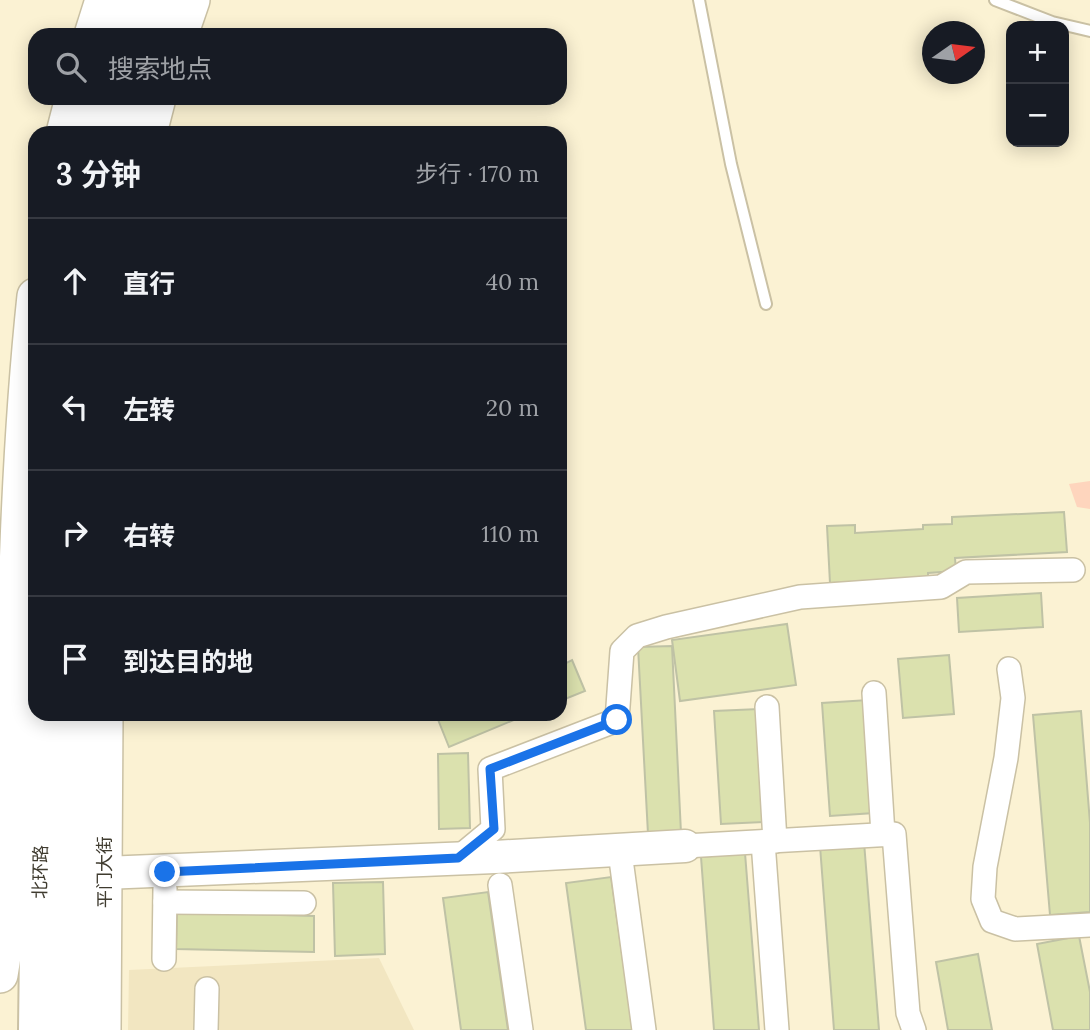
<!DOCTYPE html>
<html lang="zh">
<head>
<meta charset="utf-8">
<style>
	body { margin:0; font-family:Lora,"Noto Sans SC",serif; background:#20242c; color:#f1f3f6 }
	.controls { position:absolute; right:21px; top:21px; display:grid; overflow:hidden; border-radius:14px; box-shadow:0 4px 18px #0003 }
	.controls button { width:63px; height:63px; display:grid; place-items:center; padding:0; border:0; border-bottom:2px solid #363941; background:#171b24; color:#f1f3f6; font:35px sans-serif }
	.compass { position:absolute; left:922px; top:21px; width:63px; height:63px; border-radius:50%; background:#171b24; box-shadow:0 4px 18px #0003; rotate:76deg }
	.stop { position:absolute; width:21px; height:21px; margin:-16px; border:5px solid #1a73e8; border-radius:50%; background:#fff }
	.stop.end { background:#1a73e8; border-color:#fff; box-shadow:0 2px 7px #0008 }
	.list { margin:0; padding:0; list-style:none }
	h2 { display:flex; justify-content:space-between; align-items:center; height:91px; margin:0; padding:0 28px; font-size:30px }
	h2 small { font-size:23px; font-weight:400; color:#9ea1a6 }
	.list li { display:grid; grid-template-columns:46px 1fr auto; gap:21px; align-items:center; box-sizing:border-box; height:126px; padding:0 28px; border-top:2px solid #363941 }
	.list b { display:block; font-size:26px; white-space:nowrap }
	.list em { font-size:23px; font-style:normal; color:#9ea1a6 }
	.icon { flex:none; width:38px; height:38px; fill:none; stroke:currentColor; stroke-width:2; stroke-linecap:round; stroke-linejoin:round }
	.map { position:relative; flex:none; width:1090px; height:1030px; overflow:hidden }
	.search { position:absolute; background:#171b24; box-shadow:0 4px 18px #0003; left:28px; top:28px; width:539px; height:77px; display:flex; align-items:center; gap:18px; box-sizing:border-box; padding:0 24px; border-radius:21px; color:#9ea1a6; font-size:26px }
	.panel { position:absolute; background:#171b24; box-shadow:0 4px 18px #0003; left:28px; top:126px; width:539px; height:595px; border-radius:21px }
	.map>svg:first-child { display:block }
</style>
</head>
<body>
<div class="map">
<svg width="1090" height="1030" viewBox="0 0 1090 1030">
	<rect width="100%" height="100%" fill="#fbf2d3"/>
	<polygon fill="#f2e6c1" points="379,958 414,1030 128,1030 129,970"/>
	<polygon fill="#fed5bd" points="1090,481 1090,509 1077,507 1069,484"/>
	<g fill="#dbe1ae" stroke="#bfc2a5" stroke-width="2">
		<polygon points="1064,512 1067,552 955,558 956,571 928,573 928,579 830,583 827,526 855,525 855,533 923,529 923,525 952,524 952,517"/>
		<polygon points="1041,593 1043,627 959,632 957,598"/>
		<polygon points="787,624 796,685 680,701 672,640"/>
		<polygon points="672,646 681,833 648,834 638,647"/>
		<polygon points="949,655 954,714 903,718 898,659"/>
		<polygon points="572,660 585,691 560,701 560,666"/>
		<polygon points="868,700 874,813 830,816 822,703"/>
		<polygon points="759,709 766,822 721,824 714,711"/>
		<polygon points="1081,711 1090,823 1090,912 1050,915 1033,715"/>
		<polygon points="443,714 528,714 449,747 437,717"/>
		<polygon points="468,753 470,828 439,829 438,754"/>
		<polygon points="864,842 879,1030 834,1030 820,846"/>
		<polygon points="745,853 759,1030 714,1030 701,857"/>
		<polygon points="611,877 633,1030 586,1030 566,883"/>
		<polygon points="383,882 385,954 335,956 333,883"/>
		<polygon points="488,892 508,1030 461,1030 443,898"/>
		<polygon points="177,912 314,916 314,952 176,949"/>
		<polygon points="1079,936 1090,992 1090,1030 1053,1030 1037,944"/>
		<polygon points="978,954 992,1030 948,1030 936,962"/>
	</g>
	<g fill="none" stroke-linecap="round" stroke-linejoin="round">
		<g stroke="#cac1a4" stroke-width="14">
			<g id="lane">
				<polyline points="699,0 731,164 766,304"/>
				<polyline points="995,0 1052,22 1090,31"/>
			</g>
		</g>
		<g stroke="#cac1a4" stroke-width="26">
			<g id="street">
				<polyline points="1009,669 1013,698 1006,758 985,867 983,899 992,921 1015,929 1090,925"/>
				<polyline points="874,693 883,834"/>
				<polyline points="767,707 775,841"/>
				<polyline points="763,842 777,1030"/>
				<polyline points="685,846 894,834 908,1013 914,1030"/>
				<polyline points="620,852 644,1030"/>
				<polyline points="458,858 493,829 490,769 617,720 622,651 637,636 666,627 800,597 941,587 966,572 1073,570"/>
				<polyline points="500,885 521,1030"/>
				<polyline points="165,902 304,903"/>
				<polyline points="164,959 165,889"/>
				<polyline points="206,1030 207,989"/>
			</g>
		</g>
		<g stroke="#cac1a4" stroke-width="35">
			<polyline id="secondary" points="104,873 495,857 685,846"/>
		</g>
		<g stroke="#cac1a4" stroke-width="38">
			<g id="primary">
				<polyline points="92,35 103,0"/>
				<polyline points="180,35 192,0"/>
				<polyline points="64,133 73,98"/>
				<polyline points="149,133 158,98"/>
				<path d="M0,975C16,883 13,788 14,694C16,561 21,429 35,296"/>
				<polyline points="103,1030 105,714"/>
			</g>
		</g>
		<g stroke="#cac1a4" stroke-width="42">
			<g id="highway">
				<polyline points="118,35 129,0"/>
				<polyline points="151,35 161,0"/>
				<polyline points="92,133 101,98"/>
				<polyline points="122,133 132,98"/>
				<polyline points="38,1030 42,714"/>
				<polyline points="68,1030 72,714"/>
			</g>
		</g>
		<use href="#lane" stroke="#fff" stroke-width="10"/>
		<use href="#street" stroke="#fff" stroke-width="23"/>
		<use href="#secondary" stroke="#fff" stroke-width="32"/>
		<use href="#primary" stroke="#fff" stroke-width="35"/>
		<use href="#highway" stroke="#fff" stroke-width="38"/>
	</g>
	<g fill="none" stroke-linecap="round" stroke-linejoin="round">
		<polyline stroke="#1a73e8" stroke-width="9" points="165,872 458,858 494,829 490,769 617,720"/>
	</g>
	<g text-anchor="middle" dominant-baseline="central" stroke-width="5" stroke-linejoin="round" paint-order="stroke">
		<g font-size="18" fill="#3f3b2f" stroke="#fff">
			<text transform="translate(40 872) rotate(-89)">北环路</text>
			<text transform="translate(104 872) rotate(-90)">平门大街</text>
		</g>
	</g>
</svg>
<div class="controls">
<button>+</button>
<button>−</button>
</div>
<svg class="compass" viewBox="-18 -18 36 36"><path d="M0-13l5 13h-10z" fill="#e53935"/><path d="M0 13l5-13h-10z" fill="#9ea1a6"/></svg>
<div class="stop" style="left:617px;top:720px"></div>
<div class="stop end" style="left:165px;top:872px"></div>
<div class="search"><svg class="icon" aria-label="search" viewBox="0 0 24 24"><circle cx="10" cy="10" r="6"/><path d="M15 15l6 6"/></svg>搜索地点</div>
<section class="panel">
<h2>3 分钟<small>步行 · 170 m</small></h2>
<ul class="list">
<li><svg class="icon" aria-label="ahead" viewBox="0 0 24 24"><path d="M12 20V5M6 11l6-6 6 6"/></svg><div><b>直行</b></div><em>40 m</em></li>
<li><svg class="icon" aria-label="left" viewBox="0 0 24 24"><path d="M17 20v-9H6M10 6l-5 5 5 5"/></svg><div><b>左转</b></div><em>20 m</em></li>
<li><svg class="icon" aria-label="right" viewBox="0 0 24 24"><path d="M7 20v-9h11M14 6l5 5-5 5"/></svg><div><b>右转</b></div><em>110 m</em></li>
<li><svg class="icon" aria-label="arrive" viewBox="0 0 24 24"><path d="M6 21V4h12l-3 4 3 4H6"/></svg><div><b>到达目的地</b></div></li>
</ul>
</section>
</div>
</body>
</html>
